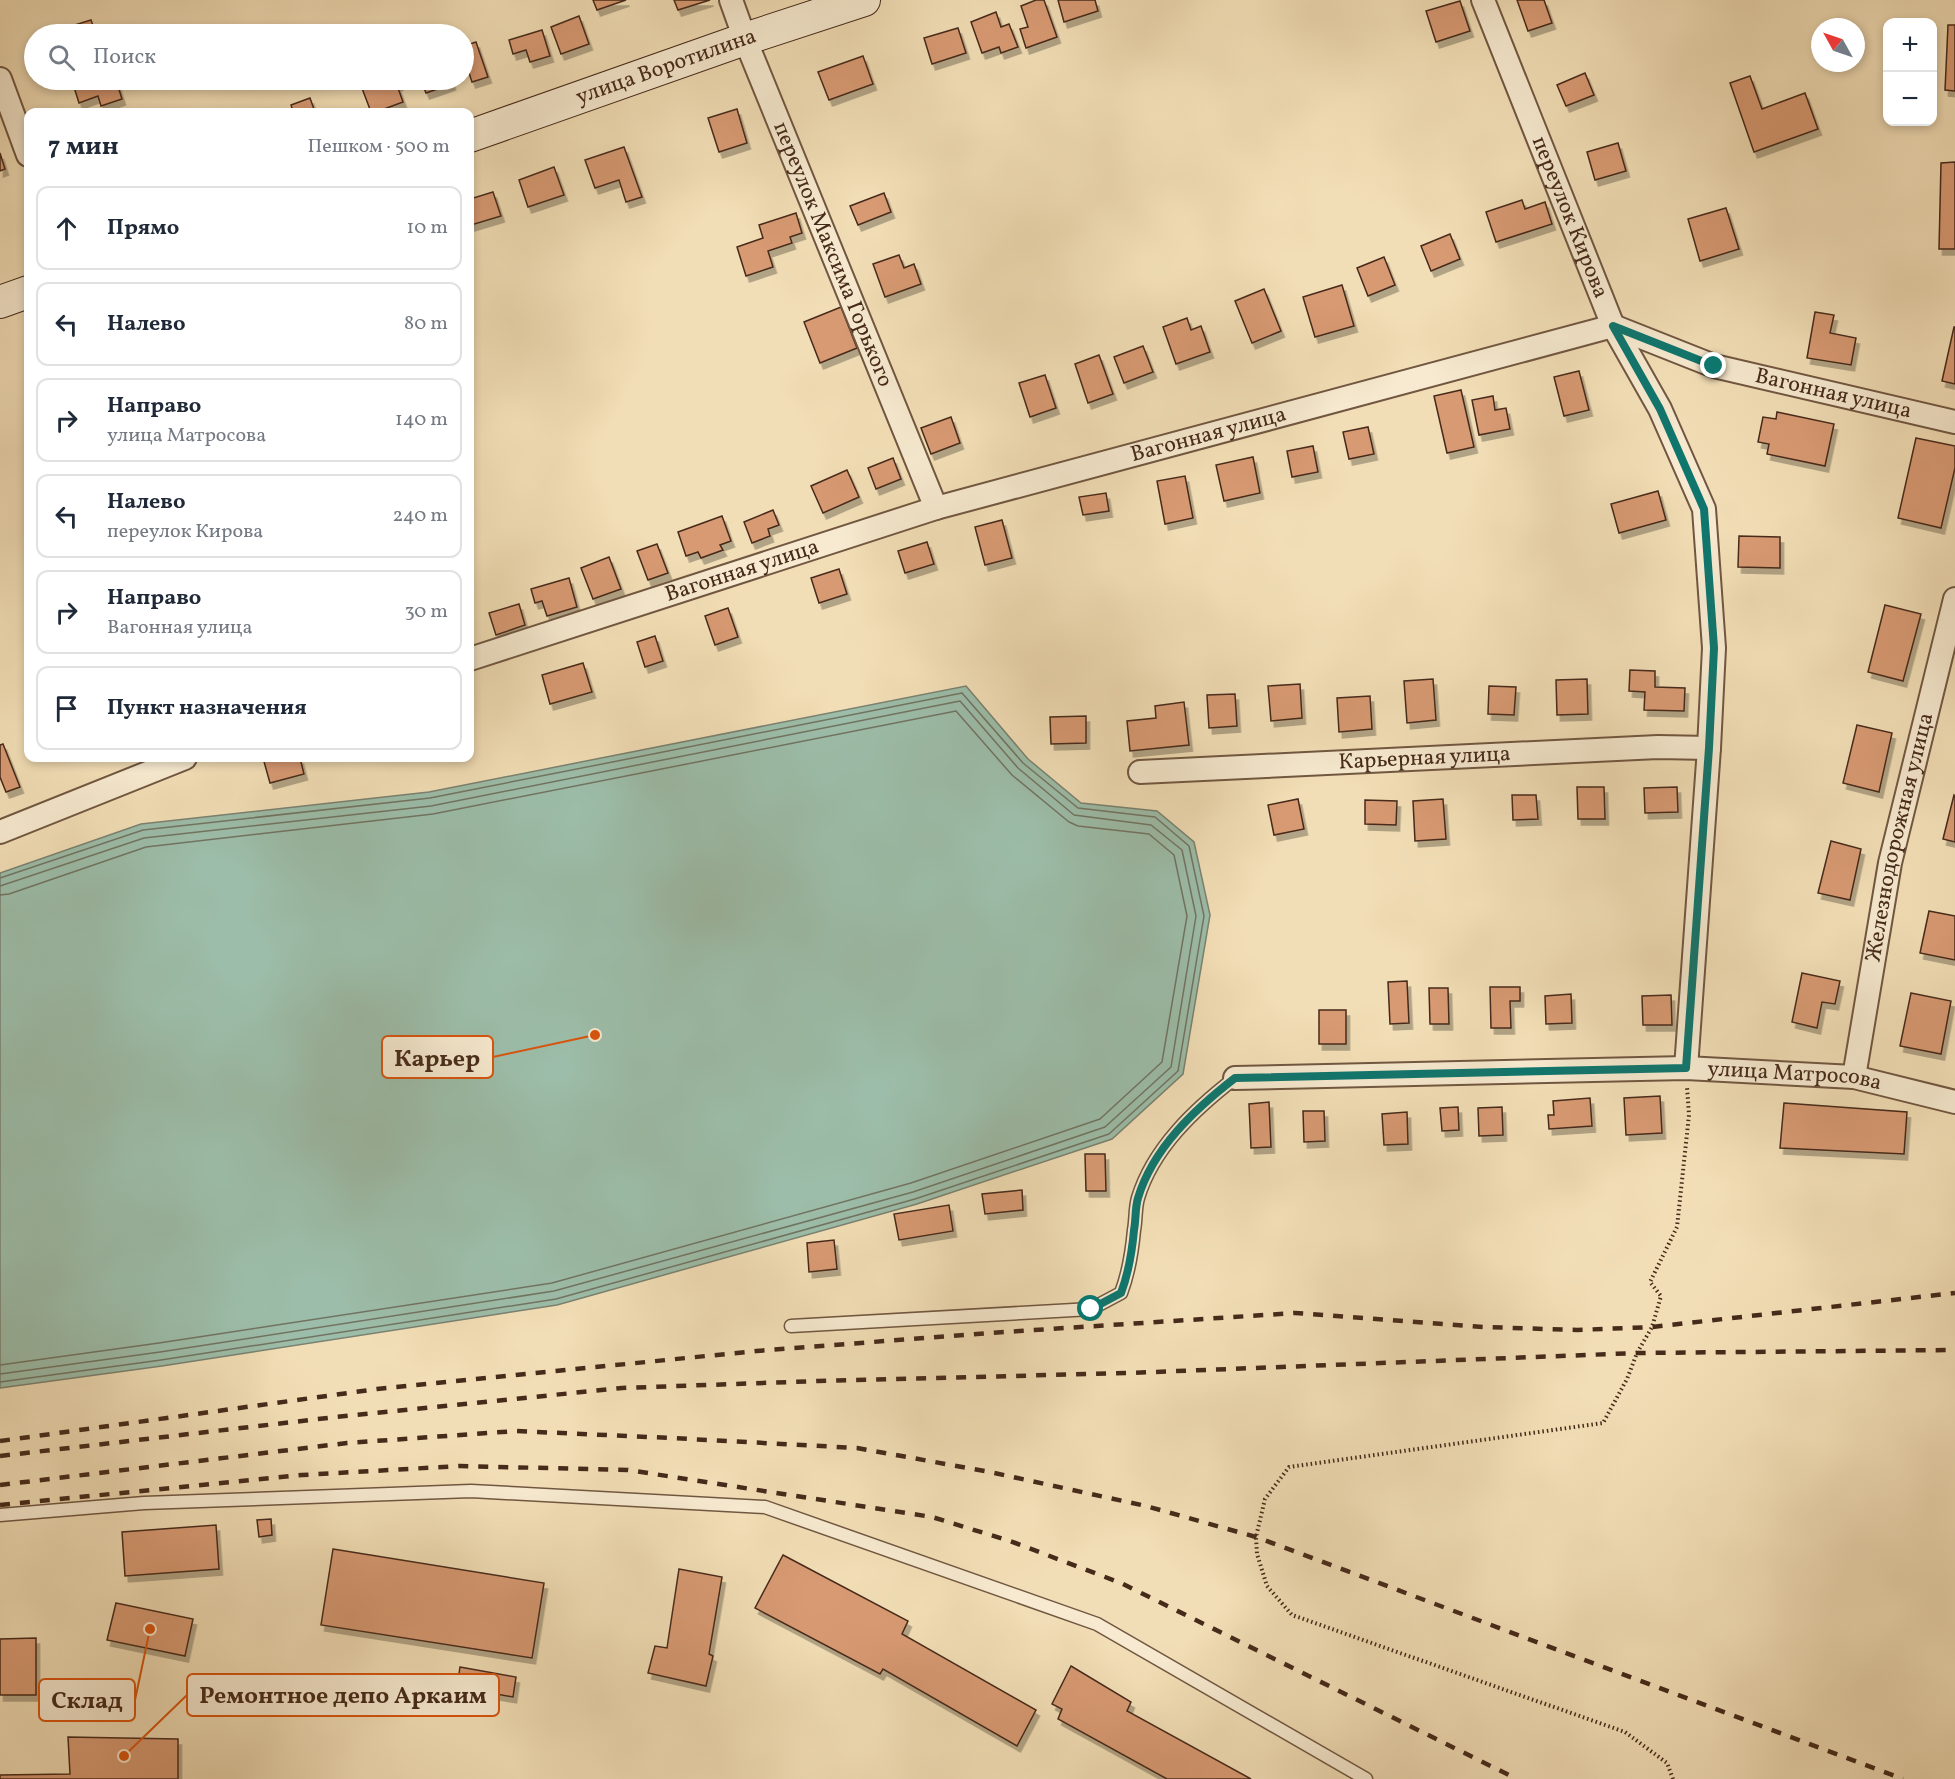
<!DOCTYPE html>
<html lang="ru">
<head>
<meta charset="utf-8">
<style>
	body { margin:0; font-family:Vollkorn,serif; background:#f6f6f7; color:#1f2937 }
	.controls { position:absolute; right:18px; top:18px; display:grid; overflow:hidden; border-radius:12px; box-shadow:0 3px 9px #0003 }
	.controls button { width:54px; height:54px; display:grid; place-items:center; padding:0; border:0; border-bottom:2px solid #e0e1e3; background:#fff; color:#1f2937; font:30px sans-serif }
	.compass { position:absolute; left:1811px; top:18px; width:54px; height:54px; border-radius:50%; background:#fff; box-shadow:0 3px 9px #0003; rotate:310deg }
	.stop { position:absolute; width:18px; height:18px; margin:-14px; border:4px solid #0f766e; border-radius:50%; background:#fff }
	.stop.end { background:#0f766e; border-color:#fff; box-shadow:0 2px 6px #0008 }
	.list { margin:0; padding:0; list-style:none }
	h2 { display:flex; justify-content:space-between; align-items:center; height:78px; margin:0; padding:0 24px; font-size:26px }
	h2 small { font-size:20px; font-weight:400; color:#747a83 }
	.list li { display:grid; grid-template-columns:39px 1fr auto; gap:18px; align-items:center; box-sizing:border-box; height:84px; margin:0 12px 12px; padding:0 12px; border:2px solid #e0e1e3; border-radius:12px }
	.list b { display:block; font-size:22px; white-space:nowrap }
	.list p { margin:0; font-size:20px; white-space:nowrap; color:#747a83 }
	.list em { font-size:20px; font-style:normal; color:#747a83 }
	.icon { flex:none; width:33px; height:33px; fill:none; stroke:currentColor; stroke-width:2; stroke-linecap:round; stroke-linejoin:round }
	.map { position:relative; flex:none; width:1955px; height:1779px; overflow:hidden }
	.search { position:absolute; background:#fff; box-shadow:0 3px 9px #0003; left:24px; top:24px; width:450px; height:66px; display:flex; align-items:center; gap:15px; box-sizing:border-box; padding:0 21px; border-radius:33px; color:#747a83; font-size:22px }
	.panel { position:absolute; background:#fff; box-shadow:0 3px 9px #0003; left:24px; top:108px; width:450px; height:654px; border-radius:12px }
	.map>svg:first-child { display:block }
</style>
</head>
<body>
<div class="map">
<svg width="1955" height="1779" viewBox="0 0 1955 1779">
	<defs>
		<filter id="shadow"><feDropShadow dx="3.5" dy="6" stdDeviation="0" flood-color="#0004"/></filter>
	</defs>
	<rect width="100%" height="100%" fill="#f2deb6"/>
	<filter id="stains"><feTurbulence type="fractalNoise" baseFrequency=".00333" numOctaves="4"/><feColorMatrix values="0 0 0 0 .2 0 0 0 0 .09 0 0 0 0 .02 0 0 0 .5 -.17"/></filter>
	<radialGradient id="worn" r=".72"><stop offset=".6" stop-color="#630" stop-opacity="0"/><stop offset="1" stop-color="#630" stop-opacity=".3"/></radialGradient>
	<polygon fill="#9cbda9" stroke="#7a8270" stroke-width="1.5" points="966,686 1028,759 1081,803 1157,811 1194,842 1210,915 1183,1074 1112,1139 917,1204 557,1305 162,1366 0,1388 0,873 141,824 429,792"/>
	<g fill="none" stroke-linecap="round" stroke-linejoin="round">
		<g stroke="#717462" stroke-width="1.5">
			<polyline points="0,878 143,830 430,798 962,693 1023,763 1078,808 1155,817 1189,846 1204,916 1178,1071 1109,1134 915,1199 556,1299 161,1360 0,1382"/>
			<polyline points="0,886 144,838 431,806 960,701 1018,768 1074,815 1151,825 1182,850 1196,916 1171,1067 1105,1127 913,1192 554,1291 160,1352 0,1374"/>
			<polyline points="0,895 9,894 146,847 433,814 956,711 1012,775 1069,822 1078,826 1149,834 1174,855 1187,916 1162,1062 1100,1119 911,1183 552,1283 159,1343 0,1365"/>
		</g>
	</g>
	<g fill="#d89a73" stroke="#462a1a" stroke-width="1.5" filter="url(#shadow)">
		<polygon points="593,0 626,0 597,10"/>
		<polygon points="674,0 710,0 678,10"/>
		<polygon points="1036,0 1044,0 1057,37 1026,48 1020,29 1028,27 1021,6"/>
		<polygon points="1058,0 1095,0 1098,11 1064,22"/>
		<polygon points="1517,0 1544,0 1552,23 1528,31"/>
		<polygon points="1460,1 1470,31 1436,42 1426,11"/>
		<polygon points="996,12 1001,27 1009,24 1018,47 1001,53 999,47 982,53 971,22"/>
		<polygon points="579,16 589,44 561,54 551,27"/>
		<polygon points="91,20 96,34 67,34 65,28"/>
		<polygon points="1948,25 1955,25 1955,91 1945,90"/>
		<polygon points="958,28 966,53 932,64 924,38"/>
		<polygon points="542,30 550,56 530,62 526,50 513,54 509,40"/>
		<polygon points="476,42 488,77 472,82 464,58 464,46"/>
		<polygon points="863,56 873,84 829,100 818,72"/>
		<polygon points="1585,73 1594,95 1566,106 1557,85"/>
		<polygon points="1750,76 1762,109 1805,93 1818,129 1754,152 1730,83"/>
		<polygon points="85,80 116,80 122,99 101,106 98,96 79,103 73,84"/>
		<polygon points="370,80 406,80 406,81 397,85 403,102 376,112 371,112 360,83"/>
		<polygon points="421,80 451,80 452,84 426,93"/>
		<polygon points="310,98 315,112 293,112 291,105"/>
		<polygon points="737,109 747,143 719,152 708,118"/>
		<polygon points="1618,143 1626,171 1595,180 1587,152"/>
		<polygon points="624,147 642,197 626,202 619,180 595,188 585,160"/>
		<polygon points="0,153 5,169 0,171"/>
		<polygon points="1955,162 1955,249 1939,249 1941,163"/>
		<polygon points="554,167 564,195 528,207 519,180"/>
		<polygon points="493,192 501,216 471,225 470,199"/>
		<polygon points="884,193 891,212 858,225 850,206"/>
		<polygon points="1522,200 1525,209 1545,202 1552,224 1496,242 1486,212"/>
		<polygon points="1726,208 1739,249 1700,261 1688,219"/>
		<polygon points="796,213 802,233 790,237 792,243 768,251 773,267 746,276 737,247 763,238 759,225"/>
		<polygon points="1450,234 1460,259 1431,271 1421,246"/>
		<polygon points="899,255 904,268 914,264 921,284 885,297 873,264"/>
		<polygon points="1384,257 1395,285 1368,296 1357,268"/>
		<polygon points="1342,285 1354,326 1315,337 1303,297"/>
		<polygon points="1264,289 1281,331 1252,343 1235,301"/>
		<polygon points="841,307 857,348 820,363 804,322"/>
		<polygon points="1815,312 1834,315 1830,333 1856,338 1851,365 1807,358"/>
		<polygon points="1187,318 1191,330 1201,326 1210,352 1176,364 1163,327"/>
		<polygon points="1954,327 1955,327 1955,384 1942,381"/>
		<polygon points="1143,346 1153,372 1124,383 1114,357"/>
		<polygon points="1099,355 1113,394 1088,403 1075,364"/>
		<polygon points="1579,371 1589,410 1564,416 1554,377"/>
		<polygon points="1045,375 1056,408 1030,417 1019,383"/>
		<polygon points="1461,390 1474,447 1447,453 1434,396"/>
		<polygon points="1493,396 1495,410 1506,408 1510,429 1479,435 1472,400"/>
		<polygon points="1777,412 1834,424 1825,466 1767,454 1769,444 1758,442 1763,417 1776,419"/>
		<polygon points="951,417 960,443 931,454 921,428"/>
		<polygon points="1368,427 1374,454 1349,459 1343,432"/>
		<polygon points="1916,438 1955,446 1955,468 1941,528 1898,518"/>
		<polygon points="1313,446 1318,472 1292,477 1287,451"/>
		<polygon points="1253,457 1260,493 1224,501 1216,465"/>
		<polygon points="893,458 901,479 876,489 868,468"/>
		<polygon points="847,470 859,497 823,513 811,486"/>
		<polygon points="1185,476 1193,518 1165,524 1157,481"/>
		<polygon points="1658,491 1666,520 1619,533 1611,504"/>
		<polygon points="1106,493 1109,511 1083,515 1079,497"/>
		<polygon points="773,510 779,525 768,529 770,536 752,543 744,522"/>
		<polygon points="722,516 731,541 720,545 723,550 701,558 698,552 686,556 678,532"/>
		<polygon points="1002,520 1012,558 985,565 975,527"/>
		<polygon points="1739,536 1780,537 1780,568 1738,567"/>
		<polygon points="927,542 934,564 905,573 898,551"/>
		<polygon points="657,544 668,573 648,580 637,551"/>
		<polygon points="609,557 621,589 593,599 581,568"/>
		<polygon points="839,569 847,594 819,603 811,578"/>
		<polygon points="569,578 577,607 547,616 542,601 535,603 531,589"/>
		<polygon points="519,604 525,625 496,635 489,613"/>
		<polygon points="1885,605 1921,614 1903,681 1868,672"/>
		<polygon points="728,608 738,637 715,645 705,616"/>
		<polygon points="655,636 663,661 645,667 637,642"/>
		<polygon points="583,663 592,692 550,704 542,675"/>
		<polygon points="1630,670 1655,671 1655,687 1685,688 1684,711 1644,710 1645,692 1629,691"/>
		<polygon points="1433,679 1436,720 1407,723 1404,681"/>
		<polygon points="1587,679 1588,714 1557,715 1556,680"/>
		<polygon points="1300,684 1302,718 1271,721 1268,686"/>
		<polygon points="1489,686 1516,687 1514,715 1488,714"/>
		<polygon points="1235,694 1237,726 1209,728 1207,695"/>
		<polygon points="1370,696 1372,729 1339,732 1337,698"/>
		<polygon points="1184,702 1189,745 1130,751 1127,721 1156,718 1155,706"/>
		<polygon points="1086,716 1086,743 1051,744 1050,717"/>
		<polygon points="1857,725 1892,733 1879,792 1843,783"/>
		<polygon points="3,744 20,787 6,792 0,777 0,745"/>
		<polygon points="263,758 300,758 304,774 270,783"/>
		<polygon points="1577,787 1604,787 1605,819 1578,819"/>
		<polygon points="1677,787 1678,812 1645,813 1644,788"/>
		<polygon points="1512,795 1536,795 1538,819 1513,820"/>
		<polygon points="1954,795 1955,796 1955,842 1943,839"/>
		<polygon points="1298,799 1304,829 1274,835 1268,805"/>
		<polygon points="1443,799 1446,839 1415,841 1413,801"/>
		<polygon points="1365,800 1397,801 1396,825 1365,824"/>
		<polygon points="1831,841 1861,849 1850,900 1818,893"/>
		<polygon points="1929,911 1955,916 1955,960 1920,953"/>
		<polygon points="1802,973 1840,981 1835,1004 1822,1002 1817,1028 1792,1022"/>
		<polygon points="1407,981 1409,1023 1390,1024 1388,982"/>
		<polygon points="1490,987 1520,987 1520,1001 1510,1001 1511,1028 1491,1028"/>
		<polygon points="1429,988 1448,988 1449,1024 1430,1024"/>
		<polygon points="1911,993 1951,1001 1941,1054 1900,1046"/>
		<polygon points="1571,994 1572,1023 1546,1024 1545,996"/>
		<polygon points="1671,995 1672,1025 1643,1025 1642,996"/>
		<rect x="1319" y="1010" width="27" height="34"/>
		<polygon points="1660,1096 1662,1133 1626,1135 1624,1098"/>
		<polygon points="1590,1098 1592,1126 1549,1129 1548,1115 1554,1115 1553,1101"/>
		<polygon points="1269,1102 1271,1147 1251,1148 1249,1104"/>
		<polygon points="1784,1103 1907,1112 1904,1154 1780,1148"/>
		<polygon points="1458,1107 1459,1130 1442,1131 1440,1108"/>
		<polygon points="1502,1107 1503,1135 1479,1136 1478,1108"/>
		<polygon points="1303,1111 1324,1111 1325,1141 1304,1142"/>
		<polygon points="1407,1112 1408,1144 1384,1145 1382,1114"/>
		<polygon points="1085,1154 1105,1154 1106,1191 1086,1191"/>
		<polygon points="1022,1190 1023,1210 985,1214 982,1194"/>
		<polygon points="949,1205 953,1231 899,1240 894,1214"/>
		<polygon points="834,1240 837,1269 809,1272 807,1243"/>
		<polygon points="271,1519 272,1535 259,1537 257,1520"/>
		<polygon points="216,1525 219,1569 125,1576 122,1532"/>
		<polygon points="333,1549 544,1583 532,1658 321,1625"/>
		<polygon points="783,1555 908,1621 902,1634 1036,1710 1017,1746 883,1669 880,1674 755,1608"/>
		<polygon points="679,1569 722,1577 709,1654 713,1656 706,1686 648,1673 655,1646 667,1648"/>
		<polygon points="116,1603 193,1619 185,1656 107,1640"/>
		<polygon points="36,1638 36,1695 0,1695 0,1639"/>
		<polygon points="1071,1666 1131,1702 1127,1711 1251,1779 1167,1779 1058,1719 1062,1709 1052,1704"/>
		<polygon points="460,1667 516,1677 513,1697 457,1687"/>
		<polygon points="68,1737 178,1739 178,1779 0,1779 0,1775 70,1774"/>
	</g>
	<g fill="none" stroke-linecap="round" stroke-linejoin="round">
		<g stroke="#715741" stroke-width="15">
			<g id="lane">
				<path d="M791,1326L1091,1309L1121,1293C1129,1272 1132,1252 1134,1230C1136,1220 1135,1208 1138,1198C1153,1148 1195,1109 1235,1078"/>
				<polyline points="0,1515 144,1503 471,1491 765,1507 1097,1624 1366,1779"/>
			</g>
		</g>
		<g stroke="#715741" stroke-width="26">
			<g id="street">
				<path id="s1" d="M731,0L745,39L936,508"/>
				<path id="s2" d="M1483,0L1613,326L1660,409L1704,509L1714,648L1709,748L1686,1068"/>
				<polyline points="0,79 28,155"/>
				<path id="s3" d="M470,659L936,508L1613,326L1714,366L1955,422"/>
				<path id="s4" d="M1140,772L1658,747L1709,748"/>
				<polyline points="0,832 185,758"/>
				<path id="s5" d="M1854,1077L1890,863L1955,599"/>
				<path id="s6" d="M1235,1078L1686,1068L1854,1077L1955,1102"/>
			</g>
		</g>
		<g stroke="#462a1a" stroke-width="34">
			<g id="secondary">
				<path id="s7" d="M470,136L745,39L864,0"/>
				<polyline points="0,302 28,292"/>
			</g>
		</g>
		<polyline stroke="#462a1a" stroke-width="4" stroke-dasharray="1.5 3" stroke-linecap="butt" points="1673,1779 1667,1763 1625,1732 1292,1615 1267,1586 1257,1554 1256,1537 1265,1499 1289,1467 1603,1423 1627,1379 1637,1353 1652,1327 1661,1296 1650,1282 1677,1227 1689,1115 1687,1087"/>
		<use href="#lane" stroke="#f7ead0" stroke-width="12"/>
		<use href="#street" stroke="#f7ead0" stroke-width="22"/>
		<use href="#secondary" stroke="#f7ead0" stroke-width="32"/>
		<g stroke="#462a1a" stroke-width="4.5" stroke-dasharray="10 10" stroke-linecap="butt">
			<polyline points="0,1441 377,1389 756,1351 989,1333 1295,1313 1484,1327 1577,1330 1652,1327 1955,1293"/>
			<polyline points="0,1456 336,1417 622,1388 818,1381 1128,1373 1637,1353 1955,1350"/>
			<polyline points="0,1485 347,1443 516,1431 671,1438 857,1448 990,1472 1146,1506 1256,1537 1903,1779"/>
			<polyline points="0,1505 302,1475 460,1466 628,1470 932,1517 1010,1541 1121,1583 1517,1779"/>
		</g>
	</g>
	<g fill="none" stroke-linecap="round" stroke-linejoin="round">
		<path stroke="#0f766e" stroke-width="8" d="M1091,1309L1121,1293C1129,1272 1132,1252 1134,1230C1136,1220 1135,1208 1138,1198C1153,1148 1195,1109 1235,1078L1686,1068L1709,748L1714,648L1704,509L1660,409L1613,326L1714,366"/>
	</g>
	<g text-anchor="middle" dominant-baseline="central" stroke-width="4.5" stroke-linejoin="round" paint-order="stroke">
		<g font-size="22" fill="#462a1a" stroke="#f7ead0">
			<text stroke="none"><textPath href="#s7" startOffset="208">улица Воротилина</textPath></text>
			<text stroke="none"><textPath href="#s2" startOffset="234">переулок Кирова</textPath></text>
			<text stroke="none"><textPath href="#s1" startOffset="274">переулок Максима Горького</textPath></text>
			<text stroke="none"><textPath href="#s3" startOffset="1422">Вагонная улица</textPath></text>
			<text stroke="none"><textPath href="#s3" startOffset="772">Вагонная улица</textPath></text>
			<text stroke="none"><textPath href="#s3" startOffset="286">Вагонная улица</textPath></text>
			<text stroke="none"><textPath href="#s4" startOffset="285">Карьерная улица</textPath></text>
			<text stroke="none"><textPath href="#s5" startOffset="244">Железнодорожная улица</textPath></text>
			<text stroke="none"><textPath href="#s6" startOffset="560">улица Матросова</textPath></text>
		</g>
	</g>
	<path fill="none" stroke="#d8540d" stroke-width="2" d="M595 1035L493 1057M124 1756L187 1695M150 1629L135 1700"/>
	<g fill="#d8540d" stroke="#f7ead0" stroke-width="2">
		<circle cx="595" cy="1035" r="6"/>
		<circle cx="124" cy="1756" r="6"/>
		<circle cx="150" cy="1629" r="6"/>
	</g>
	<g fill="#f7ead0" stroke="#d8540d" stroke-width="2">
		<rect x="382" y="1036" width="111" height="42" rx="6"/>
		<rect x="187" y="1674" width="312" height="42" rx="6"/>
		<rect x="39" y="1679" width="96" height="42" rx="6"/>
	</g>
	<g font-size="24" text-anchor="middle" font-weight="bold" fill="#462a1a">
		<text x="437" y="1066">Карьер</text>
		<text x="343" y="1703">Ремонтное депо Аркаим</text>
		<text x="87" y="1708">Склад</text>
	</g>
	<rect width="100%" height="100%" filter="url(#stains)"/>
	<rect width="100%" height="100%" fill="url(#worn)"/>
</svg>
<div class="controls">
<button>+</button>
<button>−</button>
</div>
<svg class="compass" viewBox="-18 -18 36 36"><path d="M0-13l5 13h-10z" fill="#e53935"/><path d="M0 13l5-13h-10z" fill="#747a83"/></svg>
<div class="stop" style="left:1091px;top:1309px"></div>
<div class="stop end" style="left:1714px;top:366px"></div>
<div class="search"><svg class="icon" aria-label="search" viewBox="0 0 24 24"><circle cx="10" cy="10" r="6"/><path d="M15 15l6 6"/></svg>Поиск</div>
<section class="panel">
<h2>7 мин<small>Пешком · 500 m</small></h2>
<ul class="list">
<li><svg class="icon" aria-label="ahead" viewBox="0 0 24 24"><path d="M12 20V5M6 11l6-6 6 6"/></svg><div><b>Прямо</b></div><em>10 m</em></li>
<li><svg class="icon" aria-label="left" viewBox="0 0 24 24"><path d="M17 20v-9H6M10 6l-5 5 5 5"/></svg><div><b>Налево</b></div><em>80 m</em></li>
<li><svg class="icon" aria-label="right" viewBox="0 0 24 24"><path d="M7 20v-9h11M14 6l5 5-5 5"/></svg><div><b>Направо</b><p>улица Матросова</p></div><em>140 m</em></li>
<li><svg class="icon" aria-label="left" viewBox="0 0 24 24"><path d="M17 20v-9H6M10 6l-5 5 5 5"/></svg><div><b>Налево</b><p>переулок Кирова</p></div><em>240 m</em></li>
<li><svg class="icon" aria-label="right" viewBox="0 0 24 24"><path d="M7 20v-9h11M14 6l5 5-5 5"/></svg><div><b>Направо</b><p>Вагонная улица</p></div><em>30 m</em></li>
<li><svg class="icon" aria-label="arrive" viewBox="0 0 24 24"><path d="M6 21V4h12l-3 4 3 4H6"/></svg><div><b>Пункт назначения</b></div></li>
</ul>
</section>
</div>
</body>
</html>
